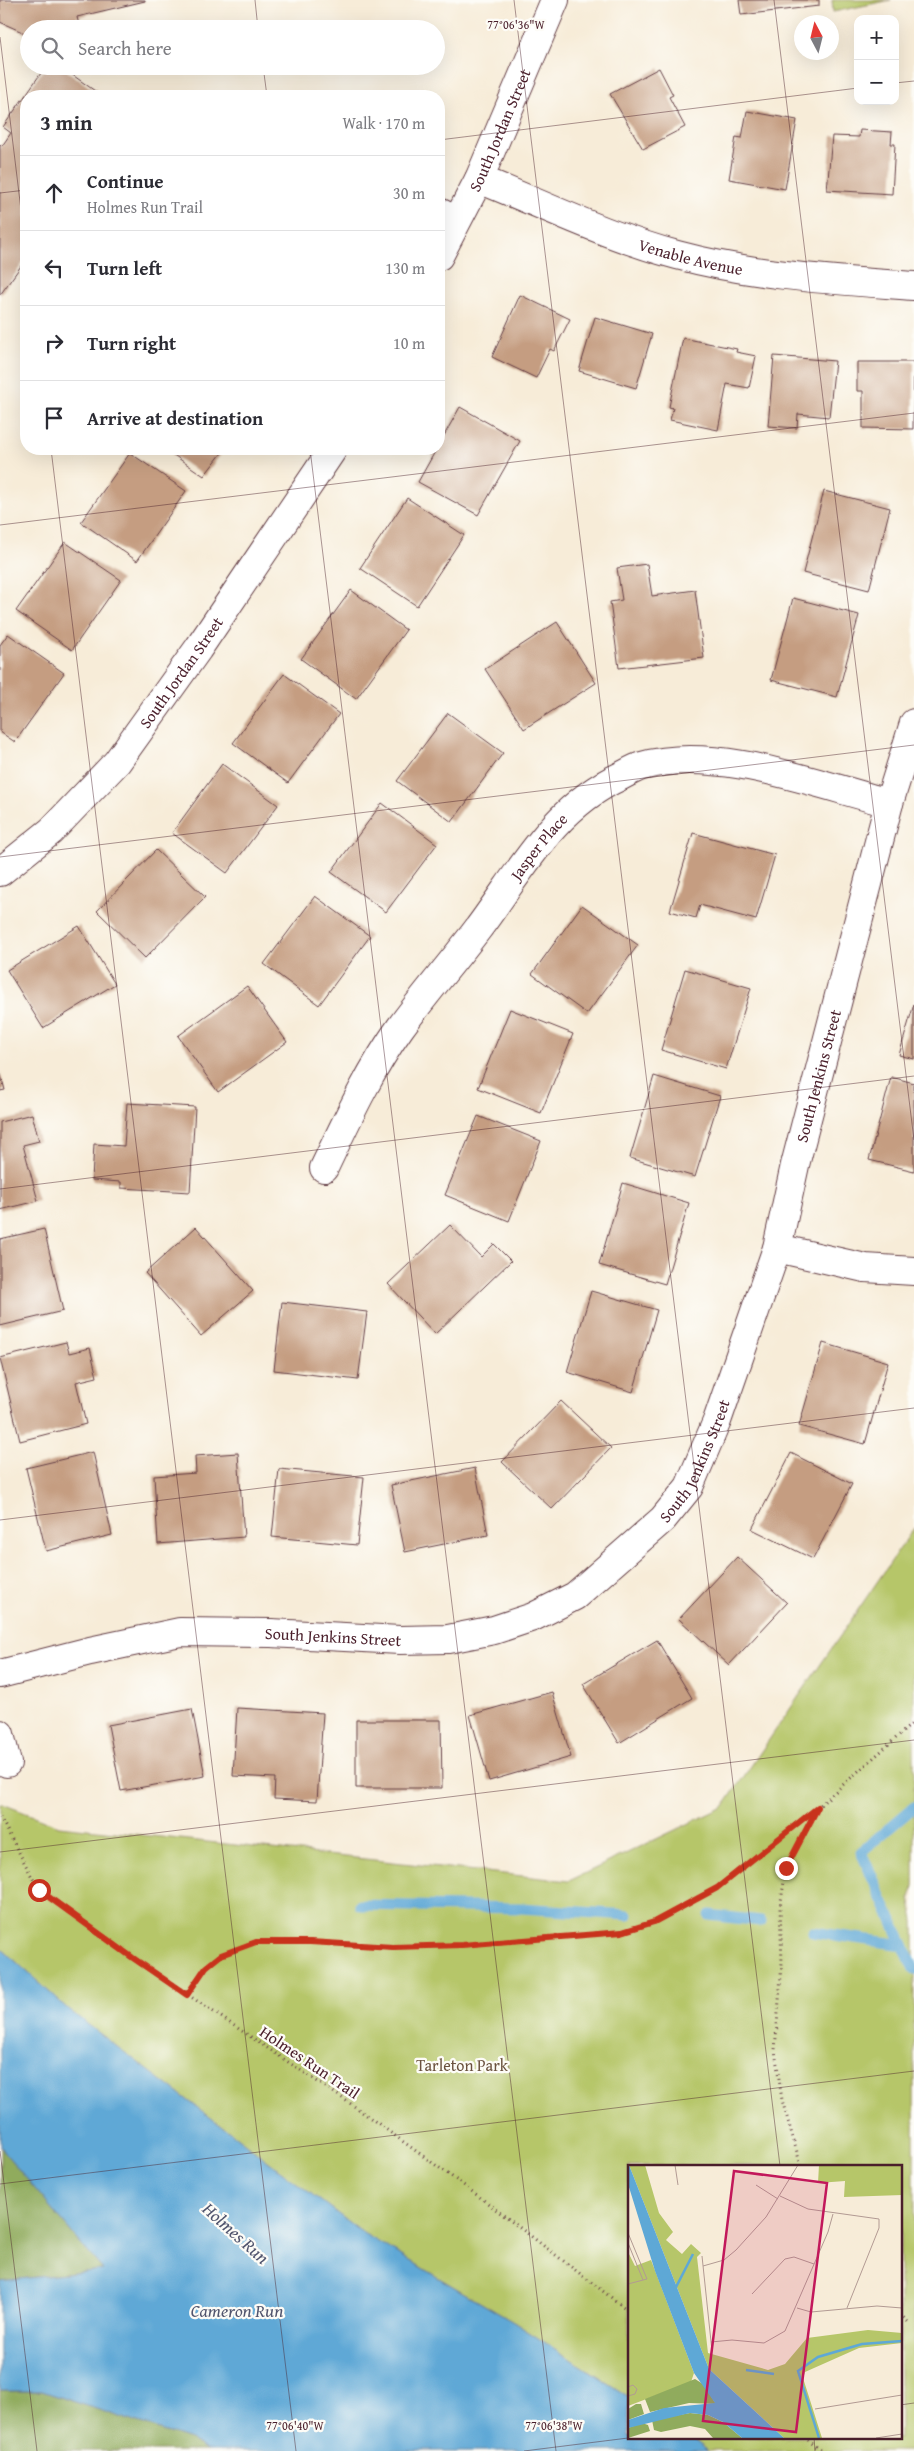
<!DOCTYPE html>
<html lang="en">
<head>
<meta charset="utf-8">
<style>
	body { margin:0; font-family:"Gentium Book Plus",serif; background:#f7f7f7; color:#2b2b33 }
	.controls { position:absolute; right:15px; top:15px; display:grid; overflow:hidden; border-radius:10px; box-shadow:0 5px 20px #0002 }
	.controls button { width:45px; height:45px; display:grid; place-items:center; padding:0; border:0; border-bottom:1px solid #e1e1e2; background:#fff; color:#2b2b33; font:25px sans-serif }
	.compass { position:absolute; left:794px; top:15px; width:45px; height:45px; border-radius:50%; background:#fff; box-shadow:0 5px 20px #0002; rotate:353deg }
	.stop { position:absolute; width:15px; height:15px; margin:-11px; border:4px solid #c8321e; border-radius:50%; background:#fff }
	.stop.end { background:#c8321e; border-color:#fff; box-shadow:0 1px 5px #0008 }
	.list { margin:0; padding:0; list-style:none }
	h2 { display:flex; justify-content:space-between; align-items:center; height:65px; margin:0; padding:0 20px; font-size:21px }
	h2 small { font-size:16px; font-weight:400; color:#7c7c81 }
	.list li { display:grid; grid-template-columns:32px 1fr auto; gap:15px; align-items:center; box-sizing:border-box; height:75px; padding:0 20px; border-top:1px solid #e1e1e2 }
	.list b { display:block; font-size:19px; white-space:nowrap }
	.list p { margin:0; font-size:16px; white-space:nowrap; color:#7c7c81 }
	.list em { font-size:16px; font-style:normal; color:#7c7c81 }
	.icon { flex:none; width:28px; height:28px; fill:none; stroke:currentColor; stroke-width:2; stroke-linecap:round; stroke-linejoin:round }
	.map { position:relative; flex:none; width:914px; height:2451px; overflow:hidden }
	.search { position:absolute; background:#fff; box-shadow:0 5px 20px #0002; left:20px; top:20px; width:425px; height:55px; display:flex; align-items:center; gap:12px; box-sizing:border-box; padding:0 18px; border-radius:28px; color:#7c7c81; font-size:19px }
	.panel { position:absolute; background:#fff; box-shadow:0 5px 20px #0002; left:20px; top:90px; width:425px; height:365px; border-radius:20px }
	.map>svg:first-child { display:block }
</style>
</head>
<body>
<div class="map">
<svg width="914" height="2451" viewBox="0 0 914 2451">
	<rect width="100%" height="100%" fill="#fdfcf7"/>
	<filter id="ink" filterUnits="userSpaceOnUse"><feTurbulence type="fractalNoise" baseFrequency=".02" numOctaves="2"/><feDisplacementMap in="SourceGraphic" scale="10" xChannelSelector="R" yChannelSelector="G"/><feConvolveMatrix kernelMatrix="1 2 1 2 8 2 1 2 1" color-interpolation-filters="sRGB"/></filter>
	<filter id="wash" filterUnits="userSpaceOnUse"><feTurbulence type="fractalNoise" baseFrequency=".0096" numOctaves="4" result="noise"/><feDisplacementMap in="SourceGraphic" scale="20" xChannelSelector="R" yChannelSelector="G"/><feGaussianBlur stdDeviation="1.12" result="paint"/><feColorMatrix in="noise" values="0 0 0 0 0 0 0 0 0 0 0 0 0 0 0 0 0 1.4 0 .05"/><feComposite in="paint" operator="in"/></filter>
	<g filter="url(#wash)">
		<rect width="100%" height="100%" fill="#f7ecd8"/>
		<g fill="#b6c669" stroke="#80724a">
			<polygon points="832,0 891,0 833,12"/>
			<polygon points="914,1528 914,1886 910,1897 914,1921 914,2451 708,2451 690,2437 900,2437 900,2166 629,2166 629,2397 515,2323 363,2233 70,2011 0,1947 0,1803 59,1826 569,1881 723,1807"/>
		</g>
		<g fill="#90ab5d" stroke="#6d6544">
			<polygon points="0,2147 103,2270 0,2281"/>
			<polygon points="0,2391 42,2391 190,2440 207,2451 0,2451"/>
		</g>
		<polygon fill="#5ea8d6" stroke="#546480" points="0,1947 70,2011 363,2233 515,2323 629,2397 629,2437 690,2437 708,2451 207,2451 190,2440 42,2391 0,2391 0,2281 103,2270 0,2147"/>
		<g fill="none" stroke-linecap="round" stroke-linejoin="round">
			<g stroke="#5ea8d6" stroke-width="11">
				<polyline points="914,1807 861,1852 914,1969"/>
				<polyline points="360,1905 521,1908 628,1915"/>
				<polyline points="709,1915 761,1921"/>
				<polyline points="813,1932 903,1945"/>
			</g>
		</g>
		<g id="blocks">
			<g fill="#c59d81">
				<polygon points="0,0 145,0 145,1 77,17 80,29 29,29 29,35 0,22"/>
				<polygon points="739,0 819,0 819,6 741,15"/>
				<polygon points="46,66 60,66 102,96 26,96 26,259 0,295 0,144 2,146 11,133 3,127"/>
				<polygon points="659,68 673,95 669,97 685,127 643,149 610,94"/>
				<polygon points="747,111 797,120 785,189 729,179 736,137 742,138"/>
				<polygon points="860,130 892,132 891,144 895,144 892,194 827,190 832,136 859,137"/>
				<polygon points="520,295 570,319 554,351 550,349 536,378 492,357"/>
				<polygon points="595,317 652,334 636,388 579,371"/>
				<polygon points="683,338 737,349 736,352 756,356 749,388 727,384 718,430 670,420 673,408 669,407"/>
				<polygon points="774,356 835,361 829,417 798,414 797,428 768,426"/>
				<polygon points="857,362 914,362 913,429 863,428 863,391 857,391"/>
				<polygon points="460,407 520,441 478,515 418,482"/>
				<polygon points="165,449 225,449 204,476"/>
				<polygon points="130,453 186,491 137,561 81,522"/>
				<polygon points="824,491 890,508 869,590 803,573"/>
				<polygon points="407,498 464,535 417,606 360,568"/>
				<polygon points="65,542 121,580 72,650 16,611"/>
				<polygon points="647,564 652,596 695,590 704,658 619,668 610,602 622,600 617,568"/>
				<polygon points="351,590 406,630 356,699 301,659"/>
				<polygon points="793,598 859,615 837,697 771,680"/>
				<polygon points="557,622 596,683 524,729 485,669"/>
				<polygon points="8,634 64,673 15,742 0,732 0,645"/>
				<polygon points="284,674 339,714 288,783 233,743"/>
				<polygon points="448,713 503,753 452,822 397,781"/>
				<polygon points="222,764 278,805 227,873 172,833"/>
				<polygon points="382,803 437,844 386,912 331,872"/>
				<polygon points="693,833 775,855 756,920 700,905 696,918 670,911"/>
				<polygon points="156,850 205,897 145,958 97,911"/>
				<polygon points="315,896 370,936 319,1005 264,964"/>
				<polygon points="582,905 638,945 587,1014 532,974"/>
				<polygon points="79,926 115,984 43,1028 7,970"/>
				<polygon points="685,969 751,988 726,1069 661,1050"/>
				<polygon points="247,986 287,1042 218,1092 178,1036"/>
				<polygon points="914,1004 914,1059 899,1055"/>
				<polygon points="510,1009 573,1034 541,1113 478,1088"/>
				<polygon points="0,1072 5,1090 0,1091"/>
				<polygon points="654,1076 720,1096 695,1177 630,1158"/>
				<polygon points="891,1077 914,1083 914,1171 869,1160"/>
				<polygon points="127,1103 195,1107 190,1192 121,1188 121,1182 92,1180 94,1144 124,1146"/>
				<polygon points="32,1114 39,1141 23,1145 38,1201 0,1210 0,1122"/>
				<polygon points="478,1116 541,1141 509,1221 445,1195"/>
				<polygon points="623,1183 689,1203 665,1284 599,1265"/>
				<polygon points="450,1225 481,1257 494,1244 511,1261 435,1334 388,1284"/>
				<polygon points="196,1227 253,1291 201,1336 145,1273"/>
				<polygon points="44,1229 63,1311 0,1326 0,1239"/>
				<polygon points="591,1291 657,1310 633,1392 567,1372"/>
				<polygon points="282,1302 367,1312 358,1380 274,1370"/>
				<polygon points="66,1342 69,1353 90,1348 97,1377 76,1382 86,1424 20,1441 0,1358"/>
				<polygon points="823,1343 888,1362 865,1444 799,1426"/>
				<polygon points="561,1401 611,1448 552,1509 502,1462"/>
				<polygon points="93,1452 112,1535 46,1551 26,1468"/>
				<polygon points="238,1453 244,1537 158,1544 154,1476 196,1473 195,1456"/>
				<polygon points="791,1453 852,1484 813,1559 752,1529"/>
				<polygon points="475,1468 488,1535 405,1552 391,1485"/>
				<polygon points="279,1469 364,1477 357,1545 272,1537"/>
				<polygon points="737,1557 787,1603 729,1665 679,1619"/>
				<polygon points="657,1640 692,1698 619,1743 583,1684"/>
				<polygon points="552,1692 571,1757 489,1781 470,1715"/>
				<polygon points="237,1708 323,1713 317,1801 274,1799 275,1778 233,1776"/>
				<polygon points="192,1709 205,1776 121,1791 108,1725"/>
				<polygon points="356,1720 441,1720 442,1788 356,1788"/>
			</g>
		</g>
	</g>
	<g filter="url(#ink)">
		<use href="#blocks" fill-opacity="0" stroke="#643e45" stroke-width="1"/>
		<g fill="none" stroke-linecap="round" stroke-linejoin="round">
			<g stroke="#643e45" stroke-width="21">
				<polyline id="service" points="439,207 459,217"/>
			</g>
			<g stroke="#643e45" stroke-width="30">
				<g id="minor">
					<path id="s1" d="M479,179C544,205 609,237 677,255C755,276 834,280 914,286"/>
					<path id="s2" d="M439,256L479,179L555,0"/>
					<path id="s3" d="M0,872L51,831L117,762L198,649L333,449"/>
					<path id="s4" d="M324,1168C347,1120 369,1072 400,1028C424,995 452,963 477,930C520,873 553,807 621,776C627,773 635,768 642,766C716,745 816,784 889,803"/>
					<polyline points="777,1248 865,1268 914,1271"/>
					<path id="s5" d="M0,1674L90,1651L180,1632L271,1633L400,1640L448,1639L494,1630L533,1617L575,1596L663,1519L689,1487L717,1421L777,1248L795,1165L889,803L914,723"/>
					<polyline points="0,1734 7,1763"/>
				</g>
			</g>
			<g stroke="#643e45" stroke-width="3" stroke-dasharray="1 4" stroke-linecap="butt">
				<polyline points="0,1817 39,1890 133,1958 351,2104 477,2195 629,2311"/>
				<polyline points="187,1995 206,1967 221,1955 256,1942 310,1942 393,1947 462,1945 622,1932 654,1922 717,1888 818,1807 914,1722"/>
				<polyline points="801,2166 782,2100 775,2050 782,1963 780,1908 786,1868 817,1810"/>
				<polyline points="900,2314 908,2322"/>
				<polyline points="804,2437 822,2451"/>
			</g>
			<use href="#service" stroke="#fff" stroke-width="19"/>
			<use href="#minor" stroke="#fff" stroke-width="28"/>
		</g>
	</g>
	<g fill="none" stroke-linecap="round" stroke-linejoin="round" filter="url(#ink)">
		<polyline stroke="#c8321e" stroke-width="6" points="39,1890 133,1958 187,1995 206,1967 221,1955 256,1942 310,1942 393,1947 462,1945 622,1932 654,1922 717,1888 818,1807 786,1868"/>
	</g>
	<path fill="none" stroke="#4a1f2b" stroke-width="1" stroke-opacity="0.45" d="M255,0L258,29M514,0L780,2166M774,0L914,1140M0,37L26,251M263,66L267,96M895,83L914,81M439,140L858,88M0,193L26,190M51,449L296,2451M310,449L556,2451M0,525L914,413M0,857L914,745M0,1189L914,1076M0,1520L914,1408M0,1852L914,1740M0,2151L37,2451M0,2184L914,2071M900,2405L914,2403M814,2437L815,2451M524,2451L636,2437"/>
	<g text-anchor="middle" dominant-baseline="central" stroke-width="4.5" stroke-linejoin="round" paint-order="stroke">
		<g font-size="16" fill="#4a1f2b" stroke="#fdfcf7">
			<text stroke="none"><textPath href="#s2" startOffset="140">South Jordan Street</textPath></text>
			<text stroke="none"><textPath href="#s1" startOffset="226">Venable Avenue</textPath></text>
			<text stroke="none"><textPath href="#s3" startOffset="271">South Jordan Street</textPath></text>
			<text stroke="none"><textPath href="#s4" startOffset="388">Jasper Place</textPath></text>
			<text stroke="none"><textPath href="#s5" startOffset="1178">South Jenkins Street</textPath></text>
			<text stroke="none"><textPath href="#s5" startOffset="772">South Jenkins Street</textPath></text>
			<text stroke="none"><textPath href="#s5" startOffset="338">South Jenkins Street</textPath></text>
			<text transform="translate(310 2062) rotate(34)">Holmes Run Trail</text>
		</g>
		<g font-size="16" fill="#6a513e" stroke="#fdfcf7">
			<text x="462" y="2065">Tarleton Park</text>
		</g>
		<g font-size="18" font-style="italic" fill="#52566f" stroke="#fdfcf7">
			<text transform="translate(236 2233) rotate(42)">Holmes Run</text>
			<text x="237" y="2310">Cameron Run</text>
		</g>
	</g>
	<g transform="translate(628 2165)">
		<rect width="274" height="274" fill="#f7ecd8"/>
		<path d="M1,0H17L31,48L45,67L38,75L54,89L63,79L73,88L69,92L80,188L140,205L157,199L179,173L240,165L274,168V178L231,183L177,207L175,213L194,273H156L81,204ZM191,0H274V30L216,32L217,16L190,18ZM0,87L7,101L23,95L66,208L63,217L0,241Z" fill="#b6c669"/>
		<path d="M67,214L75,219L88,239L61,238L22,247L17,234ZM8,239H13L16,249L0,255V244ZM62,248L80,250L95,257L114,273H85L77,264L62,261L33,267L26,265L24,255ZM14,258L20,260L22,266L0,273V263Z" fill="#90ab5d"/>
		<path d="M1,0L81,204L156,273H114L95,257L80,250L62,248L0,263V255L36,243L87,238L66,208L27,106L0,19Z" fill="#5ea8d6"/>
		<path fill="none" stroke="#5ea8d6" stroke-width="2.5" d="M46,126L65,89M118,205L146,209M191,273L170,206L190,192L234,179L274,176"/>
		<path fill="none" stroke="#b29a93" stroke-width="1" d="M47,0L50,20M128,20L150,34M152,31L180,44L251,54V63L219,143M0,68L19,114L0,119M0,78L15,115M74,91L84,186M75,101L96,95L108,85L138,52L170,0M124,129L157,94L166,92L186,99M169,143L183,147L249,141L274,143M83,177L104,175L136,178L157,166L200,67L205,49M0,222L5,220L9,224L7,229L0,231M187,244L274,230M248,273L274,269"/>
		<path fill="#c2185b" fill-opacity="0.15" stroke="#c2185b" stroke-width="2.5" d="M106,6L199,18L168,267L75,256Z"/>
		<rect width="274" height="274" fill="none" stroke="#4a1f2b" stroke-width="2.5"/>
	</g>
	<g font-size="12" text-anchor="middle" fill="#4a1f2b" stroke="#fdfcf7" stroke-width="4.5" stroke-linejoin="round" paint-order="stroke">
		<text x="516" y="29">77°06'36"W</text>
		<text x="295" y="2430">77°06'40"W</text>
		<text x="554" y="2430">77°06'38"W</text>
	</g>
</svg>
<div class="controls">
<button>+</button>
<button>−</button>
</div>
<svg class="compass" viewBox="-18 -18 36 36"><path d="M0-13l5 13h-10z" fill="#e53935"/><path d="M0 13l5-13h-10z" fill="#7c7c81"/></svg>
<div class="stop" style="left:39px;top:1890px"></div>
<div class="stop end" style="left:786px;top:1868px"></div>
<div class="search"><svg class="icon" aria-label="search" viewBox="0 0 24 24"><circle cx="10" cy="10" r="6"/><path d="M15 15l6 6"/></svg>Search here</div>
<section class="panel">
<h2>3 min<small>Walk · 170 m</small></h2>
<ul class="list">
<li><svg class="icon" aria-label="ahead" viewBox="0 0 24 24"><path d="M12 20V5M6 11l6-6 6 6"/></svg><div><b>Continue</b><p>Holmes Run Trail</p></div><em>30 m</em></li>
<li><svg class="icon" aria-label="left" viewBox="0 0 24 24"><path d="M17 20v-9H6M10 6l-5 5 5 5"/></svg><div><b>Turn left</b></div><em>130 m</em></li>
<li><svg class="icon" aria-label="right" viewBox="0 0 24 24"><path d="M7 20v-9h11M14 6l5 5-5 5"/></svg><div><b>Turn right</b></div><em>10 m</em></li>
<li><svg class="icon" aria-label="arrive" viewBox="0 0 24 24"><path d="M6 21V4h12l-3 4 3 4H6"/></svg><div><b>Arrive at destination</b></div></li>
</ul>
</section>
</div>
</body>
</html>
